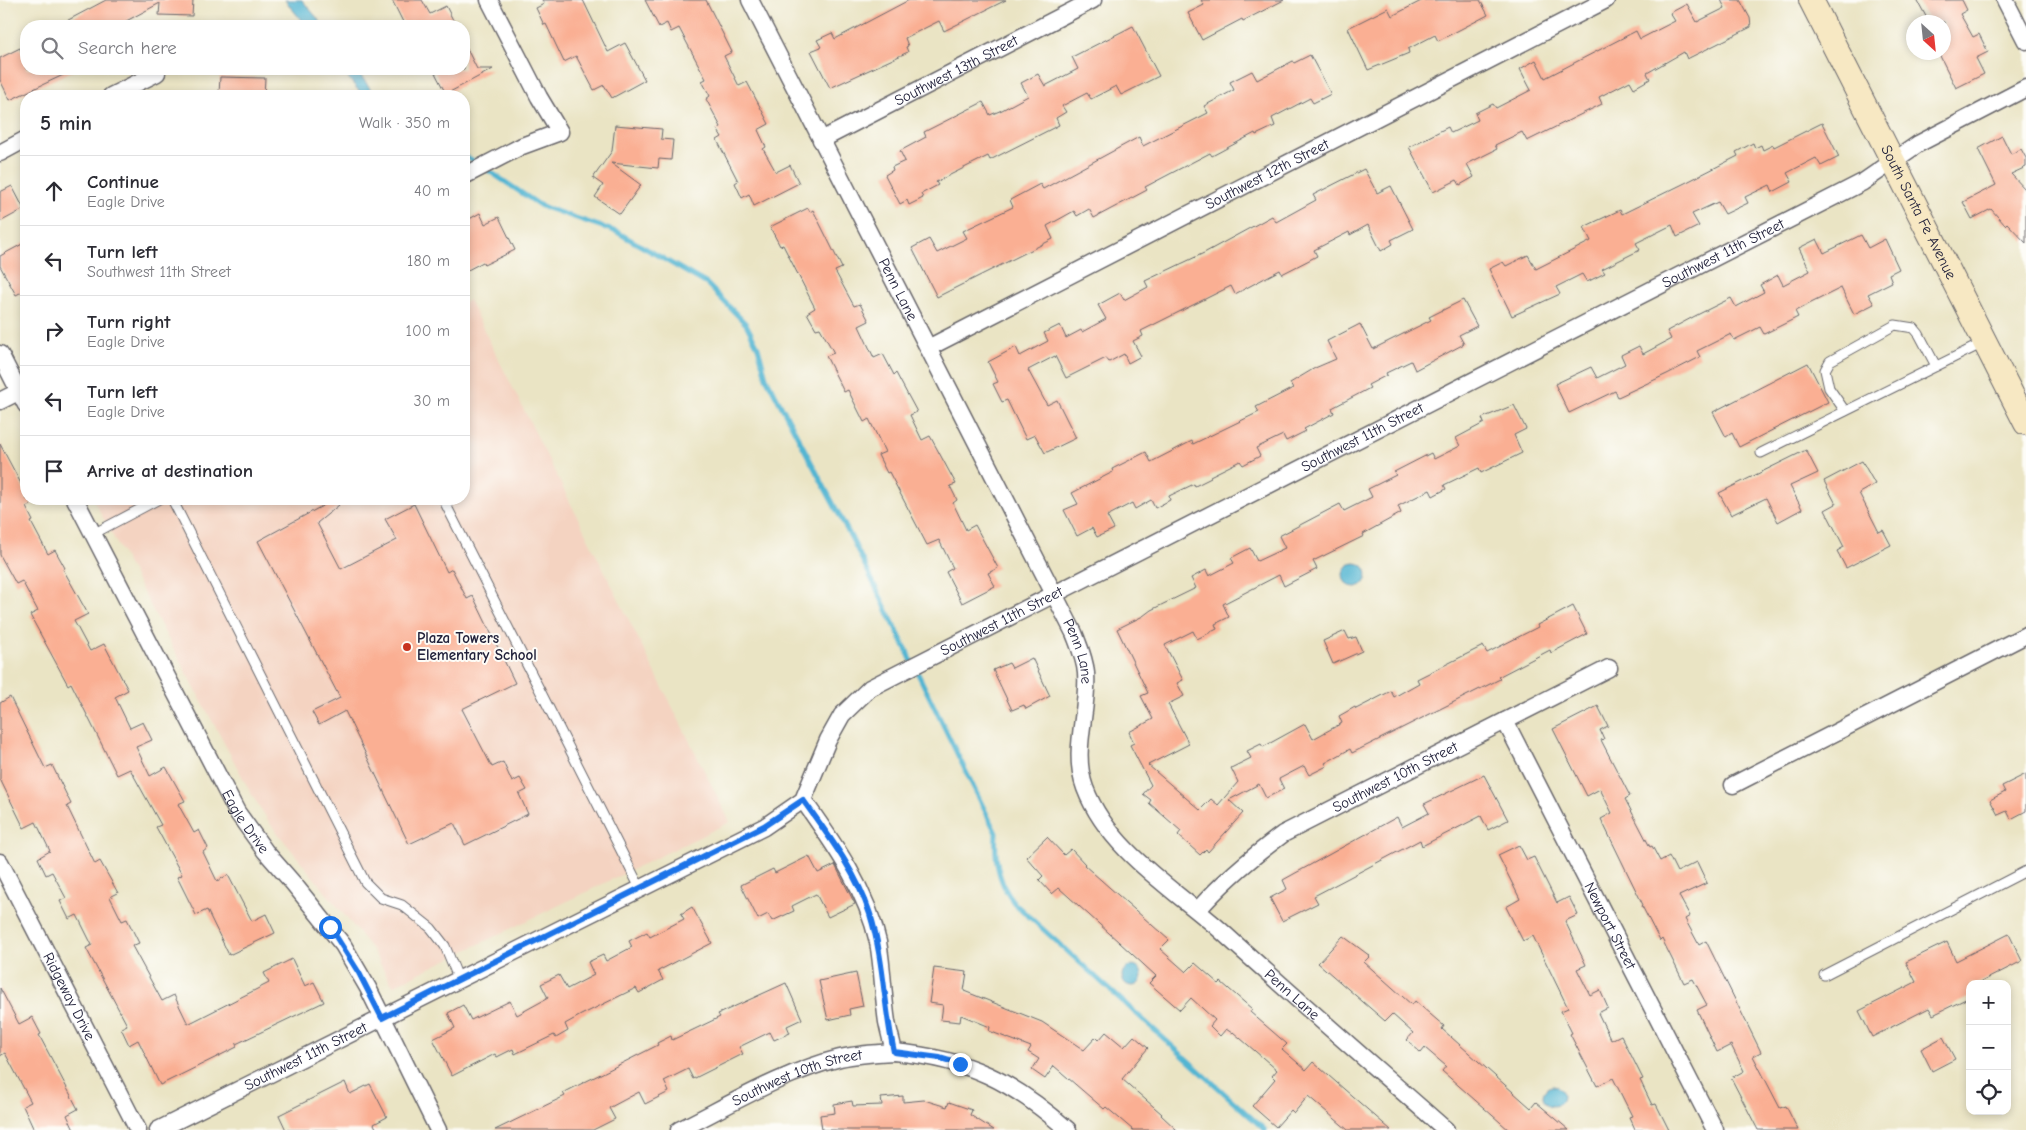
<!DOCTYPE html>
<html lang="en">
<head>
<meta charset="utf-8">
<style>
	body { margin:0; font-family:"Comic Neue",sans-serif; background:#f7f7f7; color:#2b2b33 }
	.controls { position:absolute; right:15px; bottom:15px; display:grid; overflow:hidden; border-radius:10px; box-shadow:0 2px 8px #0003 }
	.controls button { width:45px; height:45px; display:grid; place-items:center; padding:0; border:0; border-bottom:1px solid #e1e1e2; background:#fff; color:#2b2b33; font:25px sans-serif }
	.compass { position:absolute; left:1906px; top:15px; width:45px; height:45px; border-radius:50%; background:#fff; box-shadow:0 2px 8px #0003; rotate:153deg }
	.stop { position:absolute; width:15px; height:15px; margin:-11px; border:4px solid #1a73e8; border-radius:50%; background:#fff }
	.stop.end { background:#1a73e8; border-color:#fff; box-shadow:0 1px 5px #0008 }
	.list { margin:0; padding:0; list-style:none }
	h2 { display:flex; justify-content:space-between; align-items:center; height:65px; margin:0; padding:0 20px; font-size:21px }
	h2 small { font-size:16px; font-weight:400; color:#7c7c81 }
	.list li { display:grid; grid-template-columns:32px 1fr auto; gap:15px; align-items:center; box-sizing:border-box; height:70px; padding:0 20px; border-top:1px solid #e1e1e2 }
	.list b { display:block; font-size:19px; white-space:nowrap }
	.list p { margin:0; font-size:16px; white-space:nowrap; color:#7c7c81 }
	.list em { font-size:16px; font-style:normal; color:#7c7c81 }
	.icon { flex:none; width:28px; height:28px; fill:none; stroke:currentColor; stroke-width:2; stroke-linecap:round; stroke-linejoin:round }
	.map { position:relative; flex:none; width:2026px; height:1130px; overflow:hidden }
	.search { position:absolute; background:#fff; box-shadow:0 2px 8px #0003; left:20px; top:20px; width:450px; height:55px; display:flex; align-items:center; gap:12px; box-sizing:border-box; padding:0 18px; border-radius:20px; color:#7c7c81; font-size:19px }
	.panel { position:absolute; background:#fff; box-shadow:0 2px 8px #0003; left:20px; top:90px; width:450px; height:415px; border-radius:20px }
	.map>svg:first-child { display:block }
</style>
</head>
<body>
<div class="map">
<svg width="2026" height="1130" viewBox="0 0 2026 1130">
	<rect width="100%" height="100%" fill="#fdfcf7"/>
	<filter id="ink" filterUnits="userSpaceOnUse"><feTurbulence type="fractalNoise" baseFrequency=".02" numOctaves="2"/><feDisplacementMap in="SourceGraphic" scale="10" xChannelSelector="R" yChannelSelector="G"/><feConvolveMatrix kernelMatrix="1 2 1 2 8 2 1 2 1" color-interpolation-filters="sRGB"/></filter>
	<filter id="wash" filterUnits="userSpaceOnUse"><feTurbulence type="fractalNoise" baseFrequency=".0096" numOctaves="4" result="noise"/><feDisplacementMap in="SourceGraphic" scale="20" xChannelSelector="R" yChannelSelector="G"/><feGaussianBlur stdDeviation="1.12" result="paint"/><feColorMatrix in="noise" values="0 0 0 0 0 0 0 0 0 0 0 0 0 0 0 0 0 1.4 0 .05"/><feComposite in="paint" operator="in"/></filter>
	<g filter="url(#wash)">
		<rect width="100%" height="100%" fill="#eae4c4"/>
		<polygon fill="#f4d3c1" points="469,300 730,822 393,986 371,948 271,825 252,795 93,499 464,499 464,303"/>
		<g fill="#53b5d2" stroke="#3a6c86">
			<polygon points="285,0 302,0 324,26 306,26"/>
			<polygon points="341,69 356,69 372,91 363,96"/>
			<circle cx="1355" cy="575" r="12"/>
			<circle cx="1132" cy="976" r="10"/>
			<circle cx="1553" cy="1096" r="10"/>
		</g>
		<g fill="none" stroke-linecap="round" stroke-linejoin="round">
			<g stroke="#53b5d2" stroke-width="5">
				<polyline points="364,89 372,96"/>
				<polyline points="464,155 478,164"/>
				<path d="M486,169L541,206L617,232L707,284L746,324L758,347L766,377L852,539L996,833C994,859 998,882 1014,903L1265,1130"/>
			</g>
		</g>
		<g id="blocks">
			<g fill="#faaf93">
				<polygon points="106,0 193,0 192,16 159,15 160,3 117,26 57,26"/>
				<polygon points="392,0 422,0 430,14 446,6 456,26 405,26"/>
				<polygon points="542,0 583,0 608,52 625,43 645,80 612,98 604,85 594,90 576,56 564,62 546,24 544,25 536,8 544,4"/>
				<polygon points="645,0 706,0 732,52 724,56 739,86 747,82 769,124 758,130 766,147 763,149 776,172 790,165 799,183 754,206 749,194 742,198 735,183 738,181 717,140 722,137 717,129 721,127 706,99 710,96 702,81 706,79 679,28 671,32 667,23 659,27"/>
				<polygon points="909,0 1006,0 944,31 939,21 905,38 908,46 906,47 908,52 830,88 811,51 821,47 817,40 832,33 835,39"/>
				<polygon points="1201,0 1284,0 1243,21 1242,19 1202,40 1188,13 1204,5"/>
				<polygon points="1423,0 1480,0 1488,15 1438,41 1435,35 1408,49 1409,53 1368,70 1348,28 1388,8 1392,16"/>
				<polygon points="1721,0 1740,0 1750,18 1751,27 1687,59 1684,52 1647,73 1650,79 1634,88 1630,81 1599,97 1602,104 1527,141 1522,132 1495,145 1497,149 1467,164 1474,177 1460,185 1457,180 1433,192 1409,147 1448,127 1451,133 1478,120 1475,113 1493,104 1496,108 1531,90 1520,69 1536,60 1545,78 1636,31 1640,39 1675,21 1670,13 1687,4 1697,22 1725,8"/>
				<polygon points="1917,0 1962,0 1967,10 1960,14 1973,37 1979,34 1988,52 1976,58 1984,74 1956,88 1939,54 1944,52 1944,22 1929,22"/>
				<polygon points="1133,26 1159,76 1121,95 1116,86 1091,99 1087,93 1062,106 1066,112 1056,118 1059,125 990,160 988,156 936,182 938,185 921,194 923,198 909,205 907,200 900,204 885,175 893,170 892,167 905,161 900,151 926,137 924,132 983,102 990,115 1002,110 1028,96 1021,83 1038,74 1045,86 1078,69 1072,57"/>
				<polygon points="464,43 477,69 493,69 446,94 433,69 464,69"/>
				<polygon points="20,48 26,62 26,69 76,69 10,100 0,80 0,58"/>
				<polygon points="1310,55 1331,94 1313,103 1310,98 1272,118 1275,126 1256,135 1255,133 1212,156 1210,153 1145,187 1147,190 1094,218 1089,209 1077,216 1074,211 1047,226 1053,239 937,297 912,248 929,239 937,253 967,238 963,231 1013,207 1010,200 1040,184 1043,189 1139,137 1143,146 1208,113 1204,106 1234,90 1230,82 1252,71 1257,80 1293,61 1294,63"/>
				<polygon points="220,77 265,78 264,96 231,96 231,94 219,94"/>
				<polygon points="1822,123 1839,157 1821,166 1816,158 1787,173 1792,182 1773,192 1770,185 1745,197 1748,203 1725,214 1718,202 1692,214 1699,226 1677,237 1672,225 1636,243 1640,250 1602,269 1605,273 1587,282 1582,274 1556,287 1560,294 1512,316 1489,269 1503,262 1506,266 1528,255 1536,269 1591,241 1584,227 1620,210 1622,214 1685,183 1738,156 1736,152 1753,143 1755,148 1761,145 1763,150 1773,145 1774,147"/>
				<polygon points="615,125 662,129 661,139 673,140 671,160 659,159 658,168 611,163 641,185 620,214 595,197 603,185 593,178 612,151"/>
				<polygon points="2002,136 2011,154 2021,149 2026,158 2026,167 2011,174 2026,190 2026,243 2007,223 2005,225 1991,209 1972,219 1963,202 1996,185 1978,149"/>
				<polygon points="1364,169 1377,193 1391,186 1413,229 1391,240 1393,244 1381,251 1368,225 1350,235 1349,232 1314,250 1317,256 1282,274 1280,270 1235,294 1231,286 1141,331 1143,336 1133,341 1141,356 1128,363 1124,354 1109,362 1106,358 1066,378 1055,356 1028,370 1047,405 1057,400 1076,438 1045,453 1035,435 1026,439 1007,400 1002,402 993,384 998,382 988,362 1016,347 1020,356 1048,341 1044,333 1060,325 1066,338 1081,330 1082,332 1106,319 1098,305 1120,293 1124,300 1148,287 1145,281 1204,253 1272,216 1276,222 1316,200 1313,195"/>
				<polygon points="12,186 24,209 0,222 0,192"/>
				<polygon points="808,208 810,212 813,210 842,268 835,271 854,306 860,304 869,321 859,326 874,358 883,354 894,375 896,373 917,412 910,415 922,440 930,436 956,484 950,486 957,500 953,503 966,530 975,525 998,568 988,573 995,586 962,603 946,572 953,568 939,540 927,545 889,472 887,473 878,455 885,452 869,419 864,422 848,390 844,392 826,356 834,353 820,328 816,329 807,313 815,308 783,245 780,246 770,227"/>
				<polygon points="480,213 485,224 499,217 515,250 484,265 483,262 464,272 464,222"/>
				<polygon points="1861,235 1868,248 1885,239 1899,269 1889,274 1892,282 1868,294 1874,304 1854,314 1841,288 1795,311 1798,317 1764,334 1760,327 1734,340 1731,334 1697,351 1700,357 1667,374 1618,397 1615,391 1569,413 1555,384 1591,367 1597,378 1625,364 1621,355 1639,346 1643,354 1671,339 1667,331 1695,316 1731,298 1736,307 1764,292 1760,285 1778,275 1783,285 1810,271 1799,248 1817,239 1824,253"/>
				<polygon points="26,242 26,290 16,295 0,266 0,256"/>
				<polygon points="1463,300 1477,326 1459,335 1464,344 1415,370 1411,361 1386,373 1387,375 1368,385 1370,388 1332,408 1334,413 1304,429 1306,431 1286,441 1283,435 1256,448 1260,456 1243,465 1240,461 1210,476 1211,478 1195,486 1194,484 1169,496 1170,500 1155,508 1151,500 1135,509 1132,503 1107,516 1114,529 1097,537 1092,528 1077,536 1064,510 1078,504 1072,493 1113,472 1112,469 1146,452 1151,462 1192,441 1193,444 1259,412 1256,407 1293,388 1290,383 1315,368 1336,359 1327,341 1360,324 1373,349 1431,320 1429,317"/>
				<polygon points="1808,363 1828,402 1739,447 1732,433 1726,437 1713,412"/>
				<polygon points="1514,405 1526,429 1514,435 1522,453 1481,473 1479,468 1444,485 1446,489 1433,496 1430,490 1398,506 1401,513 1363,534 1364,536 1313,561 1317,569 1284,586 1279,575 1223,604 1229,617 1215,624 1217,629 1197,639 1193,631 1165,645 1183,680 1177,683 1184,696 1168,704 1189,744 1148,765 1200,810 1211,799 1218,805 1238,782 1231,768 1251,758 1247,751 1261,744 1263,747 1305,724 1313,739 1342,723 1339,716 1355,707 1356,709 1391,691 1394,697 1419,683 1417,679 1483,646 1487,653 1538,627 1537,625 1573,606 1587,634 1551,653 1550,650 1498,677 1500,679 1352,753 1350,749 1325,763 1327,766 1309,775 1304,766 1279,779 1284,789 1266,798 1259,784 1229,800 1243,813 1208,852 1206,849 1200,855 1178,835 1181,831 1149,803 1151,800 1143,794 1151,785 1130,745 1134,743 1129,732 1153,719 1141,696 1148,693 1117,629 1143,616 1151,610 1196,588 1191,578 1206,570 1209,576 1234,563 1231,558 1250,548 1257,561 1285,548 1279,536 1340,504 1344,511 1372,497 1368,489 1396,475 1394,472 1431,453 1434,459 1460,446 1456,438 1484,423 1482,418"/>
				<polygon points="0,444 26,493 26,499 29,499 32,504 26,507 33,521 31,522 48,554 55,550 65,568 63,569 88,614 74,621 90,651 104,644 128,690 115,697 130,728 143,722 152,740 136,747 150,776 166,767 185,801 178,804 194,833 199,830 208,848 203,852 217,881 228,875 252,921 266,914 275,933 229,955 207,910 196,915 177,877 182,875 156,827 161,825 130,769 117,775 71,683 68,685 30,615 38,611 22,581 16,584 0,555"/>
				<polygon points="1806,450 1818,473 1790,486 1802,509 1778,522 1766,498 1731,515 1719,493"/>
				<polygon points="1862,461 1875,484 1859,493 1879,532 1883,530 1891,545 1846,568 1837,551 1844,547 1825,510 1836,504 1824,481"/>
				<polygon points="335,499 339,505 317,523 341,569 397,540 385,519 414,504 447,572 452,569 467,599 473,596 515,683 462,709 492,767 503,762 512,782 520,778 527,790 519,794 528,814 465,845 454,823 409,844 345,711 319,725 312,712 340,698 258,541"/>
				<polygon points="1345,631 1349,639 1356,637 1362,651 1333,664 1323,641"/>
				<polygon points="1032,658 1050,696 1026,709 1024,705 1012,710 993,670 1009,663 1012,668"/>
				<polygon points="10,697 45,768 52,765 71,804 67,806 95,864 100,861 118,893 110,897 122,921 127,919 139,943 132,946 162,1001 174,995 188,1024 269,983 264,973 292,959 305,986 314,982 324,1002 236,1044 237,1047 160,1085 138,1040 129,1045 121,1028 127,1025 86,948 92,945 77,915 69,919 60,901 66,898 52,872 46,875 38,858 50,851 36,822 24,828 0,779 0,703"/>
				<polygon points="1598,706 1608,726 1600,730 1604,739 1601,740 1630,796 1625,799 1650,847 1652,846 1660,861 1669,856 1677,872 1697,862 1707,883 1679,896 1690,916 1685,919 1699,945 1706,941 1761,1052 1753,1056 1780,1108 1786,1106 1798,1130 1758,1130 1731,1078 1744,1071 1731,1045 1717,1052 1697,1010 1707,1005 1693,979 1684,983 1662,939 1660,941 1642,906 1643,905 1601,819 1612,813 1600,789 1587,796 1553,729"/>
				<polygon points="2026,774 2026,811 2011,819 2007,811 1998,815 1990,800 2005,792 2002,786"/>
				<polygon points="1484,775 1508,820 1488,830 1481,816 1422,846 1420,840 1314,896 1318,903 1282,921 1270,898 1287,889 1283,880 1397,817 1402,827 1429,813 1424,804"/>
				<polygon points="1047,837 1064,855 1071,849 1085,864 1084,865 1169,940 1160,949 1186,972 1195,963 1219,984 1221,982 1252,1009 1250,1012 1287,1044 1282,1049 1306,1070 1313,1062 1391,1130 1348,1130 1308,1096 1294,1113 1291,1110 1276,1127 1252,1106 1275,1079 1272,1076 1277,1070 1233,1032 1232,1033 1226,1029 1220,1036 1210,1026 1215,1020 1191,998 1180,1010 1149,983 1156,976 1119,942 1059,888 1052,894 1039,880 1043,876 1026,857"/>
				<polygon points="1519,845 1527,860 1534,857 1557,903 1569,897 1578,915 1565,921 1586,965 1577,969 1590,995 1600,990 1608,1008 1598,1013 1611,1040 1621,1035 1643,1079 1640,1080 1652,1105 1656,1104 1669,1130 1635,1130 1629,1117 1632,1116 1613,1078 1597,1086 1570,1034 1572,1033 1561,1011 1568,1008 1533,936 1523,941 1506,907 1520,899 1498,855"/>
				<polygon points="809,856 818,873 835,865 855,904 828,917 816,894 792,906 794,911 772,921 768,914 758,919 741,885 773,869 775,873"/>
				<polygon points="692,907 712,943 658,971 663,980 639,993 636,988 581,1015 565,1024 568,1031 556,1038 554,1035 515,1054 513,1049 497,1057 495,1054 452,1076 433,1039 455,1028 448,1013 463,1005 471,1020 510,1001 517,1015 548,998 541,984 559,975 567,989 594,975 588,962 603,955 606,961 632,947 629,941 647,932 650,937 684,919 681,914"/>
				<polygon points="2009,934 2022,961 1977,984 1970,984 1970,997 1933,1015 1929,1008 1872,1037 1859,1011 1916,982 1906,962 1947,942 1956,961"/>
				<polygon points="1343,936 1370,956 1364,962 1412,1005 1415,1001 1430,1014 1444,1026 1442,1029 1531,1108 1536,1102 1569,1130 1509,1130 1442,1071 1446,1066 1425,1048 1421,1053 1407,1040 1413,1033 1392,1014 1385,1021 1318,963"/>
				<polygon points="934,968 967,972 964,991 1042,1022 1084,1050 1096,1037 1099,1040 1106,1032 1124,1047 1134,1036 1148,1048 1122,1079 1162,1114 1161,1115 1177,1130 1133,1130 1106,1107 1104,1109 1054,1066 1045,1079 1032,1070 1039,1059 1028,1052 1031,1047 989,1031 990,1027 961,1015 960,1022 941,1020 943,1005 929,1003"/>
				<polygon points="856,973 863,1006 849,1009 850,1015 828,1020 819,981"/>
				<polygon points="786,983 802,1019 787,1026 790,1033 774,1040 770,1032 739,1047 743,1054 693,1079 688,1069 664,1081 669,1092 645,1104 639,1092 609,1108 615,1119 593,1130 495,1130 565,1096 563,1093 658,1045 657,1043 671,1036 672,1040 720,1017 718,1014"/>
				<polygon points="0,988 19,1024 32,1017 41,1034 39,1035 78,1109 67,1115 74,1130 34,1130 23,1106 31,1102 5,1053 0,1056"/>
				<polygon points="1943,1037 1955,1059 1932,1071 1921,1049"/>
				<polygon points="345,1082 350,1094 370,1084 387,1117 374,1124 377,1130 286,1130 279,1115"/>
				<polygon points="903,1096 903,1102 924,1100 947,1107 949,1102 972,1110 970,1115 994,1130 822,1130 820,1115 835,1113 834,1104 852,1101 853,1106 882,1105 881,1098"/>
			</g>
		</g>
	</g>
	<g filter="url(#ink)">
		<use href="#blocks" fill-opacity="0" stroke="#68666b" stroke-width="1"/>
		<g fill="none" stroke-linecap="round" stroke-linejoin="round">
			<g stroke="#68666b" stroke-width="11">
				<g id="lane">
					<polyline points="1845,411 1829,388 1825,370 1830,361 1895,325 1914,328 1919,334 1936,366"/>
					<polyline points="1761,453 1983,343"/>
					<polyline points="172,499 365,882 381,898 402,905 431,928 445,946 459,980"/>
					<polyline points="443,499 640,888"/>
					<polyline points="93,534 159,499"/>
					<polyline points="1824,975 2026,871"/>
				</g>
			</g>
			<g stroke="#68666b" stroke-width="19">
				<g id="street">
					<path id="s1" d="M750,0L1074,633C1079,646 1085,659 1086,673C1089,712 1071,750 1085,788C1108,849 1172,888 1219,929C1294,997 1370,1063 1446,1130"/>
					<polyline points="2005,0 2026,41"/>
					<polyline points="111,96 157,73"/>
					<path id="s2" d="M821,140L1093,0"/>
					<polyline points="0,153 26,139"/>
					<polyline points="464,176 522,146 560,132 539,97 489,0"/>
					<path id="s3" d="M928,348L1606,0"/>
					<polyline points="0,354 26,405"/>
					<polyline points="0,401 26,388"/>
					<path id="s4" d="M75,499L237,812L265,851L293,883L343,945L368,988L438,1130"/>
					<path id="s5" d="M1505,721L1715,1130"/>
					<polyline points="1733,785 2026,635"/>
					<path d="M803,800C834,844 866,888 878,942C883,969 883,996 887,1022C889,1032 892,1042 894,1052C969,1059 1012,1081 1068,1130"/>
					<path id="s6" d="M0,862L138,1130"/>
					<path id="s7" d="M1198,910C1223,881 1252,857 1283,834L1609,668"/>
					<path id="s8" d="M158,1130L764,827L803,800L828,740L842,715L870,688L1863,182L1918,144L2026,88"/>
					<path id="s9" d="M679,1130C731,1104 784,1072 840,1058C858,1054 876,1053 894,1052"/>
				</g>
			</g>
			<g stroke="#68666b" stroke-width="26">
				<g id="secondary">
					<path id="s10" d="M1811,0L2026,423"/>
				</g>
			</g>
			<use href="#lane" stroke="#fff" stroke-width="9"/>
			<use href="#street" stroke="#fff" stroke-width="16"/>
			<use href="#secondary" stroke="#f7e8c3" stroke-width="24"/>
		</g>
	</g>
	<g fill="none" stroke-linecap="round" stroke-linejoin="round" filter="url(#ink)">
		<path stroke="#1a73e8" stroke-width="6" d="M330,927L359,973L382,1018L764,826L803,800C828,835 857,873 870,914C884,959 884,1007 894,1052L940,1058L960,1064"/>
	</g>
	<circle fill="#c8321e" stroke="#fdfcf7" stroke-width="2" cx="407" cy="647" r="5"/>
	<g text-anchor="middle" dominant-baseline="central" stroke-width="4" stroke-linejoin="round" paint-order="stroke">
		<g font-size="15" fill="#22223b" stroke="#fdfcf7">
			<text stroke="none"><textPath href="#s2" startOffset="152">Southwest 13th Street</textPath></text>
			<text stroke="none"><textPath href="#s3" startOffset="381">Southwest 12th Street</textPath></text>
			<text stroke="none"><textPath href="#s10" startOffset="238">South Santa Fe Avenue</textPath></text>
			<text stroke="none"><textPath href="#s8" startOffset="1815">Southwest 11th Street</textPath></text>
			<text stroke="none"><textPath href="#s1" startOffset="325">Penn Lane</textPath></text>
			<text stroke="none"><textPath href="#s8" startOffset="1410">Southwest 11th Street</textPath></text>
			<text stroke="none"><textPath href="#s8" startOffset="1005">Southwest 11th Street</textPath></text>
			<text stroke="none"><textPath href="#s1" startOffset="730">Penn Lane</textPath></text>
			<text stroke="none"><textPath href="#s7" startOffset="240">Southwest 10th Street</textPath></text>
			<text stroke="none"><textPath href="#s4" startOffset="365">Eagle Drive</textPath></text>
			<text stroke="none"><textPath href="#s5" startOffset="230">Newport Street</textPath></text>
			<text stroke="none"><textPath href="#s1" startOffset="1164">Penn Lane</textPath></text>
			<text stroke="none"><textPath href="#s6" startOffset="151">Ridgeway Drive</textPath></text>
			<text stroke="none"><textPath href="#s8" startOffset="165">Southwest 11th Street</textPath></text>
			<text stroke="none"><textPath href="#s9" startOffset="130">Southwest 10th Street</textPath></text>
		</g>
		<g font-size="15" font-weight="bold" fill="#22223b" stroke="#fdfcf7" text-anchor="start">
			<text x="417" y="638">Plaza Towers<tspan x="417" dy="17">Elementary School</tspan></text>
		</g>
	</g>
</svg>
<div class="controls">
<button>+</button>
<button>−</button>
<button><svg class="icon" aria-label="locate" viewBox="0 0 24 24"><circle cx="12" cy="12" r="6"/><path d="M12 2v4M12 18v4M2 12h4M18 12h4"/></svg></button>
</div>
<svg class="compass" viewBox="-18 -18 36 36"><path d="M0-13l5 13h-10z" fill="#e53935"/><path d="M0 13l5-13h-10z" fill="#7c7c81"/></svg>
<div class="stop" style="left:330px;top:927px"></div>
<div class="stop end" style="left:960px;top:1064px"></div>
<div class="search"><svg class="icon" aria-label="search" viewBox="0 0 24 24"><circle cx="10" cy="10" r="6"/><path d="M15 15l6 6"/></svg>Search here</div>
<section class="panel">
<h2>5 min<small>Walk · 350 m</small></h2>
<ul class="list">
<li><svg class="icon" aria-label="ahead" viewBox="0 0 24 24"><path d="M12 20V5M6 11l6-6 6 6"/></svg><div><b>Continue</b><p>Eagle Drive</p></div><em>40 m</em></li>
<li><svg class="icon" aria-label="left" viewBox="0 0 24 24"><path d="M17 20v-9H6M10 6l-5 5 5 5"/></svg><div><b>Turn left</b><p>Southwest 11th Street</p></div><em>180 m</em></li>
<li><svg class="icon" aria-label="right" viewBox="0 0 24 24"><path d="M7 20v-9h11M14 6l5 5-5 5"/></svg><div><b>Turn right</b><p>Eagle Drive</p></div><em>100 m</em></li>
<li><svg class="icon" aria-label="left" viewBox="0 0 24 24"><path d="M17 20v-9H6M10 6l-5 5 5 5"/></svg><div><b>Turn left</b><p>Eagle Drive</p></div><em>30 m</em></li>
<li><svg class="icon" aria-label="arrive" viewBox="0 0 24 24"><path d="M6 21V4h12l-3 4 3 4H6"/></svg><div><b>Arrive at destination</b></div></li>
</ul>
</section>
</div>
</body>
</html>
